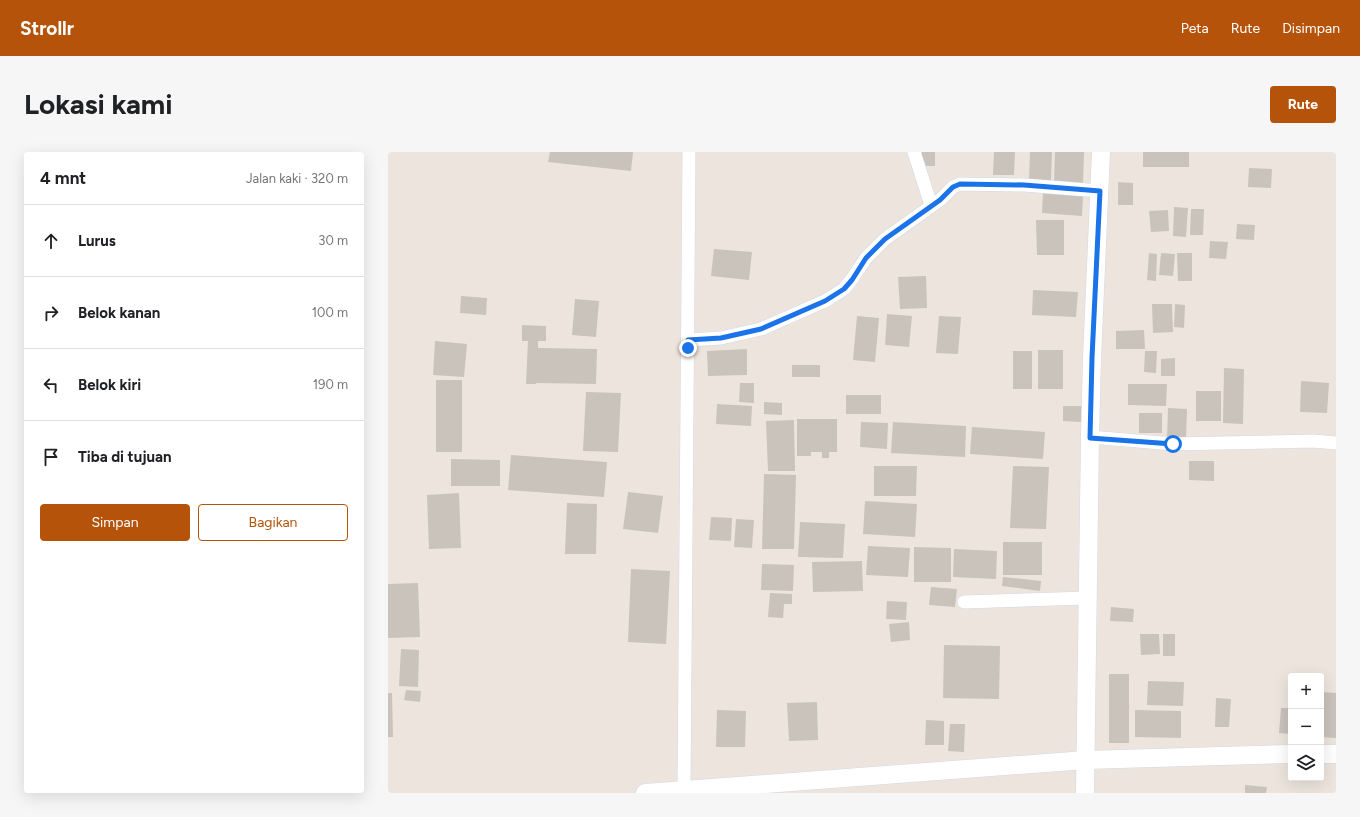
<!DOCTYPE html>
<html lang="id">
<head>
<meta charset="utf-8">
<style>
	body { margin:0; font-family:Figtree,sans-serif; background:#f6f6f6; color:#202124 }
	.controls { position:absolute; right:12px; bottom:12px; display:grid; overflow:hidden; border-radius:4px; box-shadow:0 4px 16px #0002 }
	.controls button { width:36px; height:36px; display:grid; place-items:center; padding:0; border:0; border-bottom:1px solid #e0e0e0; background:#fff; color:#202124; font:20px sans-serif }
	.stop { position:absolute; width:12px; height:12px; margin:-9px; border:3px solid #1a73e8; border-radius:50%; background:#fff }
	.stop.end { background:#1a73e8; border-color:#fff; box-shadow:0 1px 4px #0008 }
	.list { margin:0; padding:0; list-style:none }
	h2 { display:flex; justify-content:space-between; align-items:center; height:52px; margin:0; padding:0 16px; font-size:17px }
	h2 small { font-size:13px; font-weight:400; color:#757577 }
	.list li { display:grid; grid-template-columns:26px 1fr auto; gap:12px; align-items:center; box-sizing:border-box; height:72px; padding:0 16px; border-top:1px solid #e0e0e0 }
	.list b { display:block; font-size:15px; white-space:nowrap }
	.list em { font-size:13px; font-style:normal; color:#757577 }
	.actions { display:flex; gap:8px; padding:12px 16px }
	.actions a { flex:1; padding:9px 0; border:1px solid #b45309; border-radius:4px; text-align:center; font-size:14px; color:#b45309 }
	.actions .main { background:#b45309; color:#fff }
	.icon { flex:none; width:22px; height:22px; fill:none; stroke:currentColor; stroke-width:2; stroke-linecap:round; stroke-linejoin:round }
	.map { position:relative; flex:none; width:948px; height:641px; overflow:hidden; border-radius:4px }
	header { display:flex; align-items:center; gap:24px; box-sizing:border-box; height:56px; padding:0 20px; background:#b45309; color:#fff }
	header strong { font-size:19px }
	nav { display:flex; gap:22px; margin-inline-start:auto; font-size:14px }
	.intro { display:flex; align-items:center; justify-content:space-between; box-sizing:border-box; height:96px; padding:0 24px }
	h1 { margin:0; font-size:28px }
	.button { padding:10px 18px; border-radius:4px; background:#b45309; color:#fff; font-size:14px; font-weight:700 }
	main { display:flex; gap:24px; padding:0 24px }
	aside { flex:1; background:#fff; border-radius:4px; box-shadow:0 4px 16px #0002 }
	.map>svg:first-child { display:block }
</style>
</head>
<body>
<header>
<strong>Strollr</strong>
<nav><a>Peta</a><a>Rute</a><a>Disimpan</a></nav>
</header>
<div class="intro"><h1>Lokasi kami</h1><a class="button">Rute</a></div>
<main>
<aside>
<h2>4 mnt<small>Jalan kaki · 320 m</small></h2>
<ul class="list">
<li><svg class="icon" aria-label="ahead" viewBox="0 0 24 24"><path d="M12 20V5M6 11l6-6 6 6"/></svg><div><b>Lurus</b></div><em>30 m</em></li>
<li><svg class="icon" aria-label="right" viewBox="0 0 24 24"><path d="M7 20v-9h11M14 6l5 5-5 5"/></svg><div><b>Belok kanan</b></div><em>100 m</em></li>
<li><svg class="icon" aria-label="left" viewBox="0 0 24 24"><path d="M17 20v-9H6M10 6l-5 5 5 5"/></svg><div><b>Belok kiri</b></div><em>190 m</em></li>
<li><svg class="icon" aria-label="arrive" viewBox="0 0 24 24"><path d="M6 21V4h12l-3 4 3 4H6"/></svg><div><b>Tiba di tujuan</b></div></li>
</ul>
<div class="actions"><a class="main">Simpan</a><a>Bagikan</a></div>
</aside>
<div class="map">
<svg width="948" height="641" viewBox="0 0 948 641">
	<rect width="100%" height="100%" fill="#ede5dd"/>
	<g fill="#c9c3bc">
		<polygon points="162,0 245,0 243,19 160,10"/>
		<rect x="534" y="0" width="13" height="14"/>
		<polygon points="606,0 627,0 626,23 605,23"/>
		<polygon points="642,0 664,0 663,29 641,28"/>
		<polygon points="667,0 696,0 695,32 666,30"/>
		<rect x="755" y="0" width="46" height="15"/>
		<polygon points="861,16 884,17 883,36 860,35"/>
		<polygon points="730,30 745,31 745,53 730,53"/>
		<polygon points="655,40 695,43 694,64 654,61"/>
		<polygon points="786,55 800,56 798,85 785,84"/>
		<polygon points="803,57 816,57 815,83 802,83"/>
		<polygon points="780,58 781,79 763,80 761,59"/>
		<polygon points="648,68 676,68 676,103 649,103"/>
		<polygon points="849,72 867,73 866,88 848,87"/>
		<polygon points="822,89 840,90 838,107 821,106"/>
		<polygon points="326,97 364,100 361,128 323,124"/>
		<polygon points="761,101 769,102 768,129 759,128"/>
		<polygon points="773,101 787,102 785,124 771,123"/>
		<polygon points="789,101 804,101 804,129 790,129"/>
		<polygon points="538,124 539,156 512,157 510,125"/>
		<polygon points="645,138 690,140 688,165 644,163"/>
		<polygon points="73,144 99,146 98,163 72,161"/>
		<polygon points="187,147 211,149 208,185 184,183"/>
		<polygon points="764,152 784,152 785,180 765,181"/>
		<polygon points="787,152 797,153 796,176 786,175"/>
		<polygon points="499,162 524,164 521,195 497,193"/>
		<polygon points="469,164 491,166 487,210 465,208"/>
		<polygon points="551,164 573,165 570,202 548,201"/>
		<polygon points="134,173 158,174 158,189 150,189 150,196 209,197 208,232 148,231 148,232 138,232 140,189 134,189"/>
		<polygon points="756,178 757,197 728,197 728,179"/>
		<polygon points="47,189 79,192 76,225 45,223"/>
		<polygon points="359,197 359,223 320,224 319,199"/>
		<rect x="650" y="198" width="25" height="39"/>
		<rect x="625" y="199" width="19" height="38"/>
		<polygon points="757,199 769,199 768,221 756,220"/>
		<polygon points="787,206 787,224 773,224 773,207"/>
		<rect x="404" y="213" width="28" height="12"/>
		<polygon points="836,216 856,217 855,272 835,271"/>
		<rect x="48" y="228" width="26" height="72"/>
		<polygon points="913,229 941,231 939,261 912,260"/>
		<polygon points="352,231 366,231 366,251 351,250"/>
		<polygon points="740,232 779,232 778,254 740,253"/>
		<rect x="808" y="239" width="25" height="30"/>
		<polygon points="198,240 233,241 230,300 195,299"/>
		<rect x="458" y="243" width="35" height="19"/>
		<polygon points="376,250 394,251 394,263 376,262"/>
		<polygon points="329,252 364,254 363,274 328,272"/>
		<polygon points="675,254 694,254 694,270 675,269"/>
		<polygon points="780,256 799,257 798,286 779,286"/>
		<rect x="751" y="261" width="23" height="20"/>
		<polygon points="409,267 449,267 449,300 441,300 441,306 434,306 434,300 423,300 423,304 409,304"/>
		<polygon points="406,268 407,319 380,319 378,269"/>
		<polygon points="473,270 500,271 499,297 472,295"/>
		<polygon points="505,270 578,274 577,305 503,301"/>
		<polygon points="584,275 657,280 655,307 582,302"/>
		<polygon points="123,303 219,310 216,345 120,338"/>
		<polygon points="63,307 112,308 112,334 63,334"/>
		<polygon points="801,309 826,309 826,329 801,328"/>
		<polygon points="486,314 529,314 528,344 486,344"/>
		<polygon points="625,314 661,315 658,377 622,376"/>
		<polygon points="376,322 408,323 406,397 374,397"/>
		<polygon points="240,340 275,344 270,381 235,377"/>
		<polygon points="71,341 73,396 41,397 39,343"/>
		<polygon points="477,349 529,352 527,385 475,382"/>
		<polygon points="179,351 209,352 208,402 177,402"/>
		<polygon points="323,365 344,366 343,389 321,388"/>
		<polygon points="348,367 366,368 364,396 346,395"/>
		<polygon points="412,370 457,372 455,406 410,405"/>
		<rect x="615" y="390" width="39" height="33"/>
		<polygon points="480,394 522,396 520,425 478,423"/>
		<polygon points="526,395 563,396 563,430 526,430"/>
		<polygon points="566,397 609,399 608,427 565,425"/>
		<polygon points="474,409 475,439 425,440 424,410"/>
		<polygon points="374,412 406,413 405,439 373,438"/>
		<polygon points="243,417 282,419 278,492 240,490"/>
		<polygon points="615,425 653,429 652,439 614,434"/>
		<polygon points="30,431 32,485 0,486 0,432"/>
		<polygon points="543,435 569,437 567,455 541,453"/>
		<polygon points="382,441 404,442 404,452 396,452 395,466 380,465"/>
		<polygon points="499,449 519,450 518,468 498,467"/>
		<polygon points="723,455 746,457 745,470 722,469"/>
		<polygon points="521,470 522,488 503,490 501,472"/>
		<polygon points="752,482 771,482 772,502 753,503"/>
		<rect x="775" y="482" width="12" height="22"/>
		<polygon points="556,493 612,494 611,547 555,546"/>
		<polygon points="13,497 31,498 30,535 11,534"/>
		<rect x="721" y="522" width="20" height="69"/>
		<polygon points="760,529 796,530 795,554 759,553"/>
		<polygon points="18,538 33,539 32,550 16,548"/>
		<polygon points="933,540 948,541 948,586 933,585"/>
		<polygon points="0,541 4,541 5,585 0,585"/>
		<polygon points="828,546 843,547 841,575 827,575"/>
		<polygon points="429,550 430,588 401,589 399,551"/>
		<polygon points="893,556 903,556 903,582 891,581"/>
		<polygon points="329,558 358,559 357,595 328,595"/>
		<polygon points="747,558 793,559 793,586 747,585"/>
		<polygon points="538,568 556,569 556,593 537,593"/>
		<polygon points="562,572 577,572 576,600 560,599"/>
		<polygon points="857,633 879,635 878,641 857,641"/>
	</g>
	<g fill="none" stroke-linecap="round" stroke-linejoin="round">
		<g stroke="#d2d8e4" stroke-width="14">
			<g id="street">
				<polyline points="526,0 543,53"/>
				<polyline points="300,188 333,186 373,177 437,149 456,137 464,127 478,106 497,87 552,48 565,35 572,32 636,33 712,39"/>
				<polyline points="702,285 785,292 925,289 948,291"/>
				<polyline points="576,450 699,446"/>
				<polyline points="296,638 301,0"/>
			</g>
		</g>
		<g stroke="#d2d8e4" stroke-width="19">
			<g id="secondary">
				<polyline points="933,602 948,602"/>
				<polyline points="257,641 698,608 903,602"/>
				<polyline points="697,641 702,285 704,206 713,0"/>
			</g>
		</g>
		<use href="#street" stroke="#fff" stroke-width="13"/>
		<use href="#secondary" stroke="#fff" stroke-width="18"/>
	</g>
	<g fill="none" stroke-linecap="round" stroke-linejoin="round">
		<polyline stroke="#1a73e8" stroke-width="5" points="300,196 300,188 333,186 373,177 437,149 456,137 464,128 478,106 497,87 552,48 565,35 572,32 636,33 712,39 704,206 702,286 785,292"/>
	</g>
</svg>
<div class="controls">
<button>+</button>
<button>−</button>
<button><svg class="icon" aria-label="layers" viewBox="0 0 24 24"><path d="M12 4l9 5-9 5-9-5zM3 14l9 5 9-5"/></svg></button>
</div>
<div class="stop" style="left:785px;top:292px"></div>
<div class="stop end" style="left:300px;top:196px"></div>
</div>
</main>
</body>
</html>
